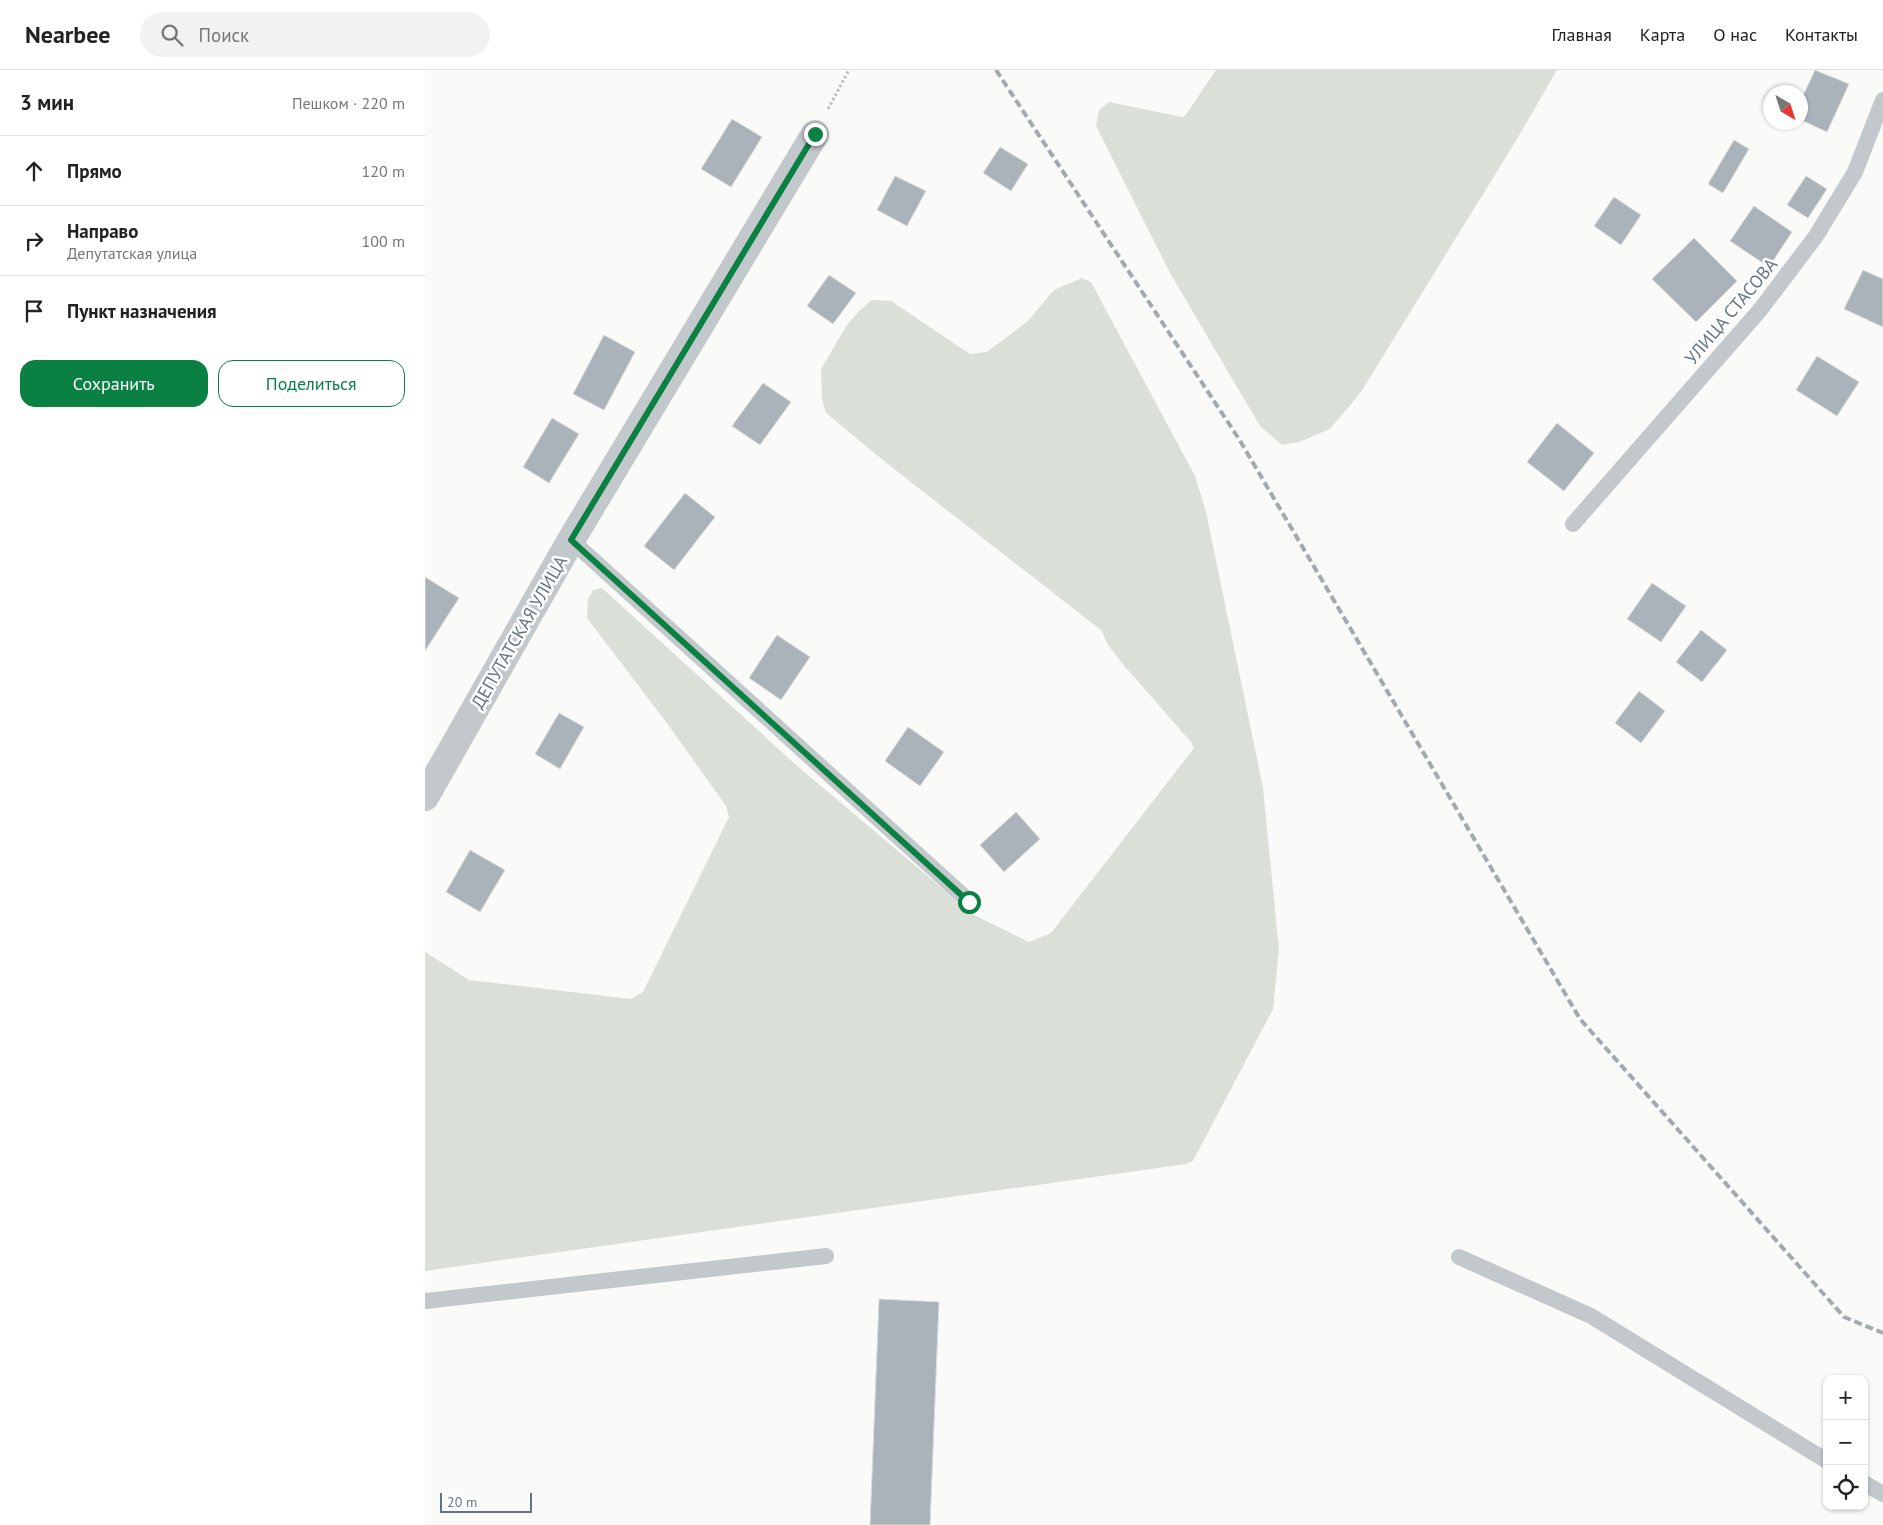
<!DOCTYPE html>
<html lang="ru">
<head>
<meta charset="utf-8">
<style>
	body { margin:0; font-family:"PT Sans",sans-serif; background:#f2f2f2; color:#222 }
	.controls { position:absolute; right:15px; bottom:15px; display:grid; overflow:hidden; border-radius:10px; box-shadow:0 1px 4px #0004 }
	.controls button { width:45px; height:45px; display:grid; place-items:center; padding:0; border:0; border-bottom:1px solid #e0e0e0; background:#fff; color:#222; font:25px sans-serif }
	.compass { position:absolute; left:1338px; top:15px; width:45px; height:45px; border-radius:50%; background:#fff; box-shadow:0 1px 4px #0004; rotate:141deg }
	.scale { position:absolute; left:15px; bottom:12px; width:92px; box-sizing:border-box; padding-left:5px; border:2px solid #657683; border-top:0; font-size:14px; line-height:18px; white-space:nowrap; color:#657683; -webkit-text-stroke:4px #fff; paint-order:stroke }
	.stop { position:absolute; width:15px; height:15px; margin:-11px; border:4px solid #0b8043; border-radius:50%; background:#fff }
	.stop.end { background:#0b8043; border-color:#fff; box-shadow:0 1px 5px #0008 }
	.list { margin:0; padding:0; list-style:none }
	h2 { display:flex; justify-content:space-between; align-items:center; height:65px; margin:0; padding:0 20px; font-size:21px }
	h2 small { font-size:16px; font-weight:400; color:#767676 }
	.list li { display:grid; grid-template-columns:32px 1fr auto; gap:15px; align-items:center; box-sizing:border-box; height:70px; padding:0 20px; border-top:1px solid #e0e0e0 }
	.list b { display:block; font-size:19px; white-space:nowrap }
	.list p { margin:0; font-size:16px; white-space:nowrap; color:#767676 }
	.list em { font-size:16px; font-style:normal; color:#767676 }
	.actions { display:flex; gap:10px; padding:15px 20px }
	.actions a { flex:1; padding:11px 0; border:1px solid #0b8043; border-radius:15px; text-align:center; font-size:18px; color:#0b8043 }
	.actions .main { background:#0b8043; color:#fff }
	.icon { flex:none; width:28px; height:28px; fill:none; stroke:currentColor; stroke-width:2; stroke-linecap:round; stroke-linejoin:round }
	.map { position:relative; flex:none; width:1458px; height:1455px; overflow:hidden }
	header { display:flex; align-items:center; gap:30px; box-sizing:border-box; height:70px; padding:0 25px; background:#fff; border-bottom:1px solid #e0e0e0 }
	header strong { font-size:24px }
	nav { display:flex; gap:28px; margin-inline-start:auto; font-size:18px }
	.search { width:350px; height:45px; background:#f2f2f2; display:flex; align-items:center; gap:12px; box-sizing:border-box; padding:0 18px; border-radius:28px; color:#767676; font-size:19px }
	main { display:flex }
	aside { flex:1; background:#fff }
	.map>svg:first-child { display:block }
</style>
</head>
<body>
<header>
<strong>Nearbee</strong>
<div class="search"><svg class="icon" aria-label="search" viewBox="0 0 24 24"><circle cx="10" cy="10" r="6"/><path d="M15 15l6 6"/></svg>Поиск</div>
<nav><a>Главная</a><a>Карта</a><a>О нас</a><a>Контакты</a></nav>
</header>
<main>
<aside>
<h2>3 мин<small>Пешком · 220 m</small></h2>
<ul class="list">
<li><svg class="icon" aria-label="ahead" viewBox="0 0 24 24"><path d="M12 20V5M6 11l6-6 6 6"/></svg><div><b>Прямо</b></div><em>120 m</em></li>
<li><svg class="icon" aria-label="right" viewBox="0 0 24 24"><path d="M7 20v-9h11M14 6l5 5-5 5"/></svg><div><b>Направо</b><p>Депутатская улица</p></div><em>100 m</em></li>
<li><svg class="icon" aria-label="arrive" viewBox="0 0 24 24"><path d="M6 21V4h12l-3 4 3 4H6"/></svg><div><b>Пункт назначения</b></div></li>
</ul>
<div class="actions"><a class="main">Сохранить</a><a>Поделиться</a></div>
</aside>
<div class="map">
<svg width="1458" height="1455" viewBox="0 0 1458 1455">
	<rect width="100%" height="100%" fill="#fafaf8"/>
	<g fill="#dadfd7">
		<polygon points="791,0 1132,0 1092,69 936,322 905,359 874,372 857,375 835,356 745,203 671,56 674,40 684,32 757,47 760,46"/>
		<polygon points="657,208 666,212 770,406 781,442 838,718 854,880 848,939 768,1091 761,1094 0,1201 0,882 44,910 206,929 218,922 304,747 301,736 244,656 162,548 163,529 168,520 177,518 371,695 549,845 604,872 626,863 769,678 766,672 696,592 683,575 676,560 464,395 401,343 397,329 396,299 422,255 435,240 447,230 466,231 545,284 562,282 603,251 629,220"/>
	</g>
	<g fill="#aab3b9" stroke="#dcdcda">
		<polygon points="1390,0 1424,14 1402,62 1376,50 1376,30"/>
		<polygon points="307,49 337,67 306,117 276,99"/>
		<polygon points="1309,70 1324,79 1298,123 1283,114"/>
		<polygon points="575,77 603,94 586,121 558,103"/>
		<polygon points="470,106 501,121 482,156 452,140"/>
		<polygon points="1381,106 1402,119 1383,148 1362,135"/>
		<polygon points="1189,127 1216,145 1196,175 1169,156"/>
		<polygon points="1329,136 1367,162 1344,197 1305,171"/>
		<polygon points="1269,168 1312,211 1271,252 1227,209"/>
		<polygon points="1438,200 1458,209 1458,257 1419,239"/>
		<polygon points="404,205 431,223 408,254 382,236"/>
		<polygon points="179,265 210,282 179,340 148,324"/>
		<polygon points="1392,286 1434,312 1412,346 1371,320"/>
		<polygon points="338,313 366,332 335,375 307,356"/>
		<polygon points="127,348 154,364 124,413 98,397"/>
		<polygon points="1132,353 1169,383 1139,421 1102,392"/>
		<polygon points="260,423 290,447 249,500 219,476"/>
		<polygon points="0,507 34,528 0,581"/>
		<polygon points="1227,513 1261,536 1236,572 1202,549"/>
		<polygon points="1276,560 1302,580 1277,612 1251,592"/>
		<polygon points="352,565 385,587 356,630 324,608"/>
		<polygon points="1214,621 1240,641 1216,673 1190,653"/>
		<polygon points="134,643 159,657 135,699 110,684"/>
		<polygon points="483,657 519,682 495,716 460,691"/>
		<polygon points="591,742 615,769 579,802 555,775"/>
		<polygon points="45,780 80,800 55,842 21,822"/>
		<polygon points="454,1229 514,1232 505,1455 445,1455"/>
	</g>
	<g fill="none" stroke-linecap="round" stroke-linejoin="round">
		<polyline stroke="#bbbfc2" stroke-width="3" stroke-dasharray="2.5 2.5" stroke-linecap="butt" points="403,39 424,0"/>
		<g stroke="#c3c8cc" stroke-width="16">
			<polyline points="1148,454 1335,240 1391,166 1430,102 1458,30"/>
			<polyline points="146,470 545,832"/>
			<polyline points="1034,1187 1166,1246 1402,1391"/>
			<polyline points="0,1231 401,1186"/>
			<polyline points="1439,1413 1458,1424"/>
		</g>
		<polyline stroke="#c3c8cc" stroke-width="28" points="0,727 146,470 390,64"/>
		<polyline stroke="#a2aab0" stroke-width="4" stroke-dasharray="8 4" stroke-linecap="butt" points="571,0 814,369 1155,949 1419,1247 1458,1263"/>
	</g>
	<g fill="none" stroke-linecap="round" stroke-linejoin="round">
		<polyline stroke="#0b8043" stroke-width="6" points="390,64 146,470 544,832"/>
	</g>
	<g text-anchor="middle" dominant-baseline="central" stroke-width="5" stroke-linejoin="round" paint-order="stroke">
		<g font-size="18" fill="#657683" stroke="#fff">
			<text transform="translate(1306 241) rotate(-50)">УЛИЦА СТАСОВА</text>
			<text transform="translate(94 562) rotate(-60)">ДЕПУТАТСКАЯ УЛИЦА</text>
		</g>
	</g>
</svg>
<div class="controls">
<button>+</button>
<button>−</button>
<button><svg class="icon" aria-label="locate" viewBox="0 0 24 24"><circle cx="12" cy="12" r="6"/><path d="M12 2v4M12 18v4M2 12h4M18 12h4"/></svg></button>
</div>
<svg class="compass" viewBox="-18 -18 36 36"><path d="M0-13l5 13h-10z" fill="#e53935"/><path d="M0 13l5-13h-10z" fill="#767676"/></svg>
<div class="scale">20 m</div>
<div class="stop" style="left:544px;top:832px"></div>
<div class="stop end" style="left:390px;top:64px"></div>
</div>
</main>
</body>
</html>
